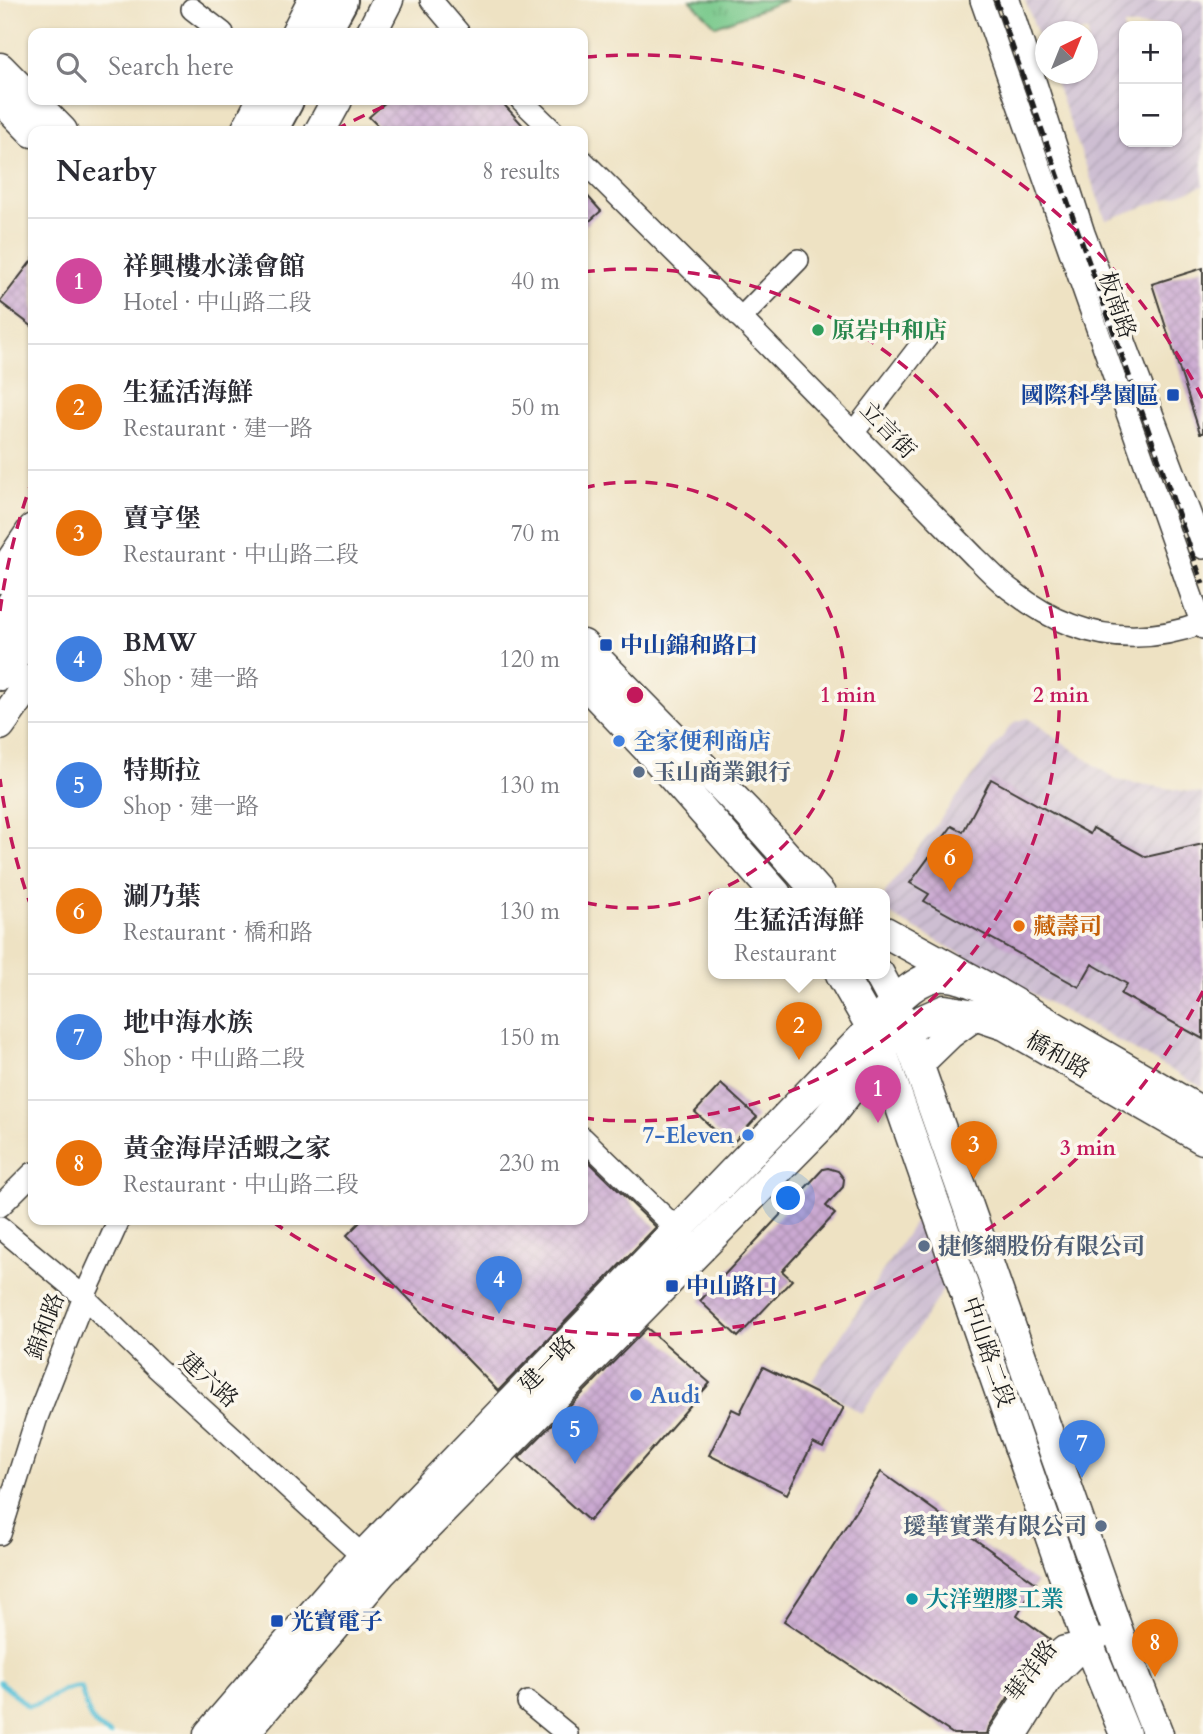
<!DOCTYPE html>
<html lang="en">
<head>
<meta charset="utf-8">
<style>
	body { margin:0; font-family:Cardo,"Noto Serif TC",serif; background:#f2f2f3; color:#2b2b33 }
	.controls { position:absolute; right:21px; top:21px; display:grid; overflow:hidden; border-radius:14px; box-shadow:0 2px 5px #0004 }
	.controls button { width:63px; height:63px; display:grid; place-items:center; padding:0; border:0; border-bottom:2px solid #e1e1e2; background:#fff; color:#2b2b33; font:35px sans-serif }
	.compass { position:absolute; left:1035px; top:21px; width:63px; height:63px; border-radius:50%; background:#fff; box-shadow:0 2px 5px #0004; rotate:43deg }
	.you { position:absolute; left:789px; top:1199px; width:24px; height:24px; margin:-18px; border:5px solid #fff; border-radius:50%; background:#1a73e8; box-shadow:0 0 0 10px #1a73e833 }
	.badge { display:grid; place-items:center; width:46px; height:46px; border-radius:50%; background:#1a73e8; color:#fff; font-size:23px; font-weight:700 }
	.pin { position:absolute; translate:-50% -58px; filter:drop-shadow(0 2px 4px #0008) }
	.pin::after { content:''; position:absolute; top:37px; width:24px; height:21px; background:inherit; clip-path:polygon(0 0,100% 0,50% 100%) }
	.popup { position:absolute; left:708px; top:888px; width:182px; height:91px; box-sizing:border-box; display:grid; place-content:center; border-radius:14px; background:#fff; filter:drop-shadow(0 2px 5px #0005); font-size:23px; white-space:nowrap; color:#7c7c81 }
	.popup b { font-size:26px; color:#2b2b33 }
	.popup::after { content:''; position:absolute; left:50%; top:100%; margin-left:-14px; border:14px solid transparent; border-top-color:#fff }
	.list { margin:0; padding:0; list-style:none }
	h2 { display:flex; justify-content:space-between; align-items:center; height:91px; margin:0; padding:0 28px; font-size:30px }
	h2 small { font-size:23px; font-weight:400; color:#7c7c81 }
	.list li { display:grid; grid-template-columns:46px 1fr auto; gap:21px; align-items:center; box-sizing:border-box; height:126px; padding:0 28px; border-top:2px solid #e1e1e2 }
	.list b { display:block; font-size:26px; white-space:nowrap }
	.list p { margin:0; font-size:23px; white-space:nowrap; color:#7c7c81 }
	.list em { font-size:23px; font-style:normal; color:#7c7c81 }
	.icon { flex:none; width:38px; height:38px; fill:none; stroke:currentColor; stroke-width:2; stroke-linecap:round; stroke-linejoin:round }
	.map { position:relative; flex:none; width:1203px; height:1734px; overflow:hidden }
	.search { position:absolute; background:#fff; box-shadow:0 2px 5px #0004; left:28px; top:28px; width:560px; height:77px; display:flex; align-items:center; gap:18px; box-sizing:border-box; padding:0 24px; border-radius:14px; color:#7c7c81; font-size:26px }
	.panel { position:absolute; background:#fff; box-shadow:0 2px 5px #0004; left:28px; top:126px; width:560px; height:1099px; border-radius:14px }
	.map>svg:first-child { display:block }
</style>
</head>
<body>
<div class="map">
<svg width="1203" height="1734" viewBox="0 0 1203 1734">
	<defs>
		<pattern id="industrial-furrows" width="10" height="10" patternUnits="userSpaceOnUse" patternTransform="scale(1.75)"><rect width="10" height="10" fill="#cdbed2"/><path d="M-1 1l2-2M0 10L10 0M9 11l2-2" fill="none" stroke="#afa3b4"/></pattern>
		<pattern id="park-tufts" width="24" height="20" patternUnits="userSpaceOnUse" patternTransform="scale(1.75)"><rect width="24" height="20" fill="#77c88a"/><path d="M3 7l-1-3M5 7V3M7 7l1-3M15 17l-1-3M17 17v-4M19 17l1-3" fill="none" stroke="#66ab76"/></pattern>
		<pattern id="building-cross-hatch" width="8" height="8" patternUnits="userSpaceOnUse" patternTransform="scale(1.75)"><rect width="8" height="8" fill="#caa9d1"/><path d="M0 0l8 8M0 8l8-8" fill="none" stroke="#ad91b3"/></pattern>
	</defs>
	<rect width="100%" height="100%" fill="#fbf7ec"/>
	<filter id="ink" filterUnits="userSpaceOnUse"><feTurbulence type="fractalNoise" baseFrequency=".0143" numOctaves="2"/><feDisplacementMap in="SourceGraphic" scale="14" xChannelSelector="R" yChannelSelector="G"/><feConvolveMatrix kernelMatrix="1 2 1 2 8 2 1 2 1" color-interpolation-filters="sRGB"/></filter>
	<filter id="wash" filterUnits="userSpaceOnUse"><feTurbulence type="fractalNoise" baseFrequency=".00686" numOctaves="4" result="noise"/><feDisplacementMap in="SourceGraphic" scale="28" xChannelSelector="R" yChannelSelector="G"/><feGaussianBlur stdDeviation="1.57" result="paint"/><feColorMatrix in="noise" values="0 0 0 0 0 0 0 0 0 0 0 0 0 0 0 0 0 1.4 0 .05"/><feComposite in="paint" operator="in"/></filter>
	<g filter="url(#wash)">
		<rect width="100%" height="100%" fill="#eee2c3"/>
		<g fill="url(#industrial-furrows)" fill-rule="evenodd">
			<path d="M1025,0H1203V186L1106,220L1052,74H1088V32H1046L1045,55ZM1124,26H1177V142H1124Z"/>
			<polygon points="1028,718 1116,780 1203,794 1203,1088 885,912 884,894 1009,728 1015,722"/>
			<polygon points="924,1207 950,1279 862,1414 812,1381"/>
		</g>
		<polygon fill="url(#park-tufts)" stroke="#4a7253" stroke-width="2" points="690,0 786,0 716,26"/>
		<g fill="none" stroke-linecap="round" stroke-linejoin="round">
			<path stroke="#5bc2d9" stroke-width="5" d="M0,1682L28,1706C48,1704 62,1685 81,1687C87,1710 87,1723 110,1734"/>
		</g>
		<g id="blocks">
			<g fill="url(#building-cross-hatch)">
				<polygon points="388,100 500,100 528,131 383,131 369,117"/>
				<polygon points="583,191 601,211 583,227"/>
				<polygon points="33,259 33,327 0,302"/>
				<polygon points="1203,268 1203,433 1200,433 1152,284"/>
				<polygon points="991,779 1090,834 1093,828 1146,857 1203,844 1203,1039 1121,994 1127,984 1092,964 1079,987 924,901 929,894 910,883 952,826 963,832"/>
				<polygon points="721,1084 757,1117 731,1145 695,1112"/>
				<polygon points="583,1156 656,1227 498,1391 347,1235 362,1220 583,1220"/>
				<polygon points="828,1168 838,1171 844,1179 843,1187 826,1206 835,1214 782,1271 792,1280 738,1337 700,1301 823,1169"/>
				<polygon points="647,1328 710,1383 589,1521 519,1458"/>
				<polygon points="763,1367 844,1407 823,1448 813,1443 787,1494 709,1455 732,1409 740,1413"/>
				<polygon points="881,1472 1036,1583 1017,1615 1050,1639 1037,1653 989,1727 987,1734 953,1734 784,1621"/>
			</g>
		</g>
	</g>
	<g filter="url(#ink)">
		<use href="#blocks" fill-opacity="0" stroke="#3c3a35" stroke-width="2"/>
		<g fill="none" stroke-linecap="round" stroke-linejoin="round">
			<g stroke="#3c3a35" stroke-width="24">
				<g id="street">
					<polyline points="431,0 459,33"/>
					<polyline points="981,0 1203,628"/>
					<polyline points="1009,0 1084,233 1203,548"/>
					<polyline points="192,9 223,33"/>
					<polyline points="521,100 553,131"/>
					<path d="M583,161L741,318L975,557C988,569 1000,583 1015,593C1073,638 1135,648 1203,623"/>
					<polyline points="741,318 798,260"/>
					<polyline points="853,433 927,337"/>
					<polyline points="583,1138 687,1239"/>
					<polyline points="0,1206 33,1173"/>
					<polyline points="0,1227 84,1297 157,1368 372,1564"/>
					<polyline points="0,1534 36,1420 84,1297 119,1220"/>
					<polyline points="528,1702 567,1734"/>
					<polyline points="1000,1734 1048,1660 1063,1647 1099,1639"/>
					<polyline points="1018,1734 1051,1681 1075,1657 1087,1641"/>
				</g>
			</g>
			<g stroke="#3c3a35" stroke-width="33">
				<g id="secondary">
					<polyline points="296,33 313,0"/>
					<polyline points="371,33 388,0"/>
					<polyline points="0,68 62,131"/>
					<polyline points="0,98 33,132"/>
					<polyline points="246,131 262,100"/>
					<polyline points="320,131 337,100"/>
					<polyline points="0,578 33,529"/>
					<polyline points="583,645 746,811 820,894"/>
					<polyline points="583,681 651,752 776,894"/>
					<polyline points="0,725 33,679"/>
					<polyline points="885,932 996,993 1203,1113"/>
					<polyline points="841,974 872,1028 881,1050 1087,1641 1125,1734"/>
					<polyline points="879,974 894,1002 918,1064 1119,1635 1158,1734"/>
					<polyline points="918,1064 950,1033 975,1015"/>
					<path d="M209,1734L363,1556L872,1028C891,1007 916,972 948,976C964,977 981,987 996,993"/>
					<polyline points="243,1734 381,1573 823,1124 881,1050 905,1028 945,1010 975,1015 1005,1025 1203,1139"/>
				</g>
			</g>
			<g stroke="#3c3a35" stroke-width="42">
				<g id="highway">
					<polyline points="320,33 338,0"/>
					<polyline points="267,131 284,100"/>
					<polyline points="0,629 33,579"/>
					<polyline points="0,671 33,622"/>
				</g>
			</g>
			<use href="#street" stroke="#fff" stroke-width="21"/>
			<use href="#secondary" stroke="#fff" stroke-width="30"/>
			<use href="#highway" stroke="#fff" stroke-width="38"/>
			<polyline stroke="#1c1c1c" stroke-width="5" stroke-dasharray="10 5" stroke-linecap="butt" points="996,0 1203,584"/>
		</g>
	</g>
	<g fill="none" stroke="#c2185b" stroke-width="3.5" stroke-dasharray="12 9">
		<path d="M583 488A213 213 0 1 1 583 902"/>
		<path d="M583 272A426 426 0 1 1 583 1118"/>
		<path d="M1203 991A640 640 0 0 1 273 1222M32 909A640 640 0 0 1 0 779M0 611A640 640 0 0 1 32 481M335 130A640 640 0 0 1 395 102M585 57A640 640 0 0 1 1203 399"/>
	</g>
	<circle fill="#2e9e5b" stroke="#fbf7ec" stroke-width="2.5" cx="818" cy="330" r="7"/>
	<g fill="#1a4fb4" stroke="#fbf7ec" stroke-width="2.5">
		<rect x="1166" y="388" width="14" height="14" rx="3.5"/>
		<rect x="599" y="638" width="14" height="14" rx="3.5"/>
		<rect x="665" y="1279" width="14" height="14" rx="3.5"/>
		<rect x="270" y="1614" width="14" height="14" rx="3.5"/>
	</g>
	<g fill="#3f7fe0" stroke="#fbf7ec" stroke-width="2.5">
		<circle cx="619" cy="741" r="7"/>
		<circle cx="748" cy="1135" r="7"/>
		<circle cx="636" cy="1395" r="7"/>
	</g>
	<g fill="#5c6f8a" stroke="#fbf7ec" stroke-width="2.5">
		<circle cx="639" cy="772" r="7"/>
		<circle cx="924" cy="1246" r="7"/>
		<circle cx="1101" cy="1526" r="7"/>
	</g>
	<circle fill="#e8710a" stroke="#fbf7ec" stroke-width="2.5" cx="1019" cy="926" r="7"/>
	<circle fill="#0f9aa8" stroke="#fbf7ec" stroke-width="2.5" cx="912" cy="1599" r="7"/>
	<g text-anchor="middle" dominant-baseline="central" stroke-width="7" stroke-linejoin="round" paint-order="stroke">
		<g font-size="23" fill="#1c1c1c" stroke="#fbf7ec">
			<text transform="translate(1117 305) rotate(71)">板南路</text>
			<text transform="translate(888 430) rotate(46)">立言街</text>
			<text transform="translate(1058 1055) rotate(30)">橋和路</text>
			<text transform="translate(45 1326) rotate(-69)">錦和路</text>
			<text transform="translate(988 1352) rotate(71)">中山路二段</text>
			<text transform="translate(547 1364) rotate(-46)">建一路</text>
			<text transform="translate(209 1380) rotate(42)">建六路</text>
			<text transform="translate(1031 1671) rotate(-53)">華洋路</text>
		</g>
		<g font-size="23" font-weight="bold" fill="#27864d" stroke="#fbf7ec" text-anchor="start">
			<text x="832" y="330">原岩中和店</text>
		</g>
		<g font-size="23" font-weight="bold" fill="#164399" stroke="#fbf7ec" text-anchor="start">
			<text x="1159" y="395" text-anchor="end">國際科學園區</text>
			<text x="620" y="645">中山錦和路口</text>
			<text x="686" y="1286">中山路口</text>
			<text x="291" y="1621">光寶電子</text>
		</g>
		<g font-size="23" font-weight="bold" fill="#366cbe" stroke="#fbf7ec" text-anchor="start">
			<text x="633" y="741">全家便利商店</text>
			<text x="734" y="1135" text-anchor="end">7-Eleven</text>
			<text x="650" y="1395">Audi</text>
		</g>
		<g font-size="23" font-weight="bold" fill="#4e5e75" stroke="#fbf7ec" text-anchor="start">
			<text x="653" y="772">玉山商業銀行</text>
			<text x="938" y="1246">捷修網股份有限公司</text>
			<text x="1087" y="1526" text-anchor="end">璦華實業有限公司</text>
		</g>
		<g font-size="23" font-weight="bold" fill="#c56008" stroke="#fbf7ec" text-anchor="start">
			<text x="1033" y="926">藏壽司</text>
		</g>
		<g font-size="23" font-weight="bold" fill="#0d838f" stroke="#fbf7ec" text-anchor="start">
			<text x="926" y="1599">大洋塑膠工業</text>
		</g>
	</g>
	<circle cx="635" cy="695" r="10" fill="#c2185b" stroke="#fbf7ec" stroke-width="3.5"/>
	<g font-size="21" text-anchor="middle" font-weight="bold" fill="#c2185b" stroke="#fbf7ec" stroke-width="7" stroke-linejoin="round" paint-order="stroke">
		<text x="848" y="702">1 min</text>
		<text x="1061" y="702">2 min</text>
		<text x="1088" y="1155">3 min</text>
	</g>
</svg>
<div class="controls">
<button>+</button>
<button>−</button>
</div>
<svg class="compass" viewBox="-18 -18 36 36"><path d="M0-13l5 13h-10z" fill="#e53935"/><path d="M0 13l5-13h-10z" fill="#7c7c81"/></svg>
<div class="you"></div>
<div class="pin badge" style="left:878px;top:1123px;background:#d1479c">1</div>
<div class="pin badge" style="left:799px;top:1060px;background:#e8710a">2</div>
<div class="popup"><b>生猛活海鮮</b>Restaurant</div>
<div class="pin badge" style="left:974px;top:1179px;background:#e8710a">3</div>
<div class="pin badge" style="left:499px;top:1314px;background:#3f7fe0">4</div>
<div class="pin badge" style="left:575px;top:1464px;background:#3f7fe0">5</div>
<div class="pin badge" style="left:950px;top:892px;background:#e8710a">6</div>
<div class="pin badge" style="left:1082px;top:1478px;background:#3f7fe0">7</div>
<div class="pin badge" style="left:1155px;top:1677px;background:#e8710a">8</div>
<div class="search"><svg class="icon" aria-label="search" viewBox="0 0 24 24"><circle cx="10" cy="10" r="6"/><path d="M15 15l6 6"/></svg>Search here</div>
<section class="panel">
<h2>Nearby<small>8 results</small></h2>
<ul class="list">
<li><span class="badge" style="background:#d1479c">1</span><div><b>祥興樓水漾會館</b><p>Hotel · 中山路二段</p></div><em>40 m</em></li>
<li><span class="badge" style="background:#e8710a">2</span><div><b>生猛活海鮮</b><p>Restaurant · 建一路</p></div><em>50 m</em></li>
<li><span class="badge" style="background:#e8710a">3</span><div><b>賣亨堡</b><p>Restaurant · 中山路二段</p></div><em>70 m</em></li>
<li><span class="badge" style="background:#3f7fe0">4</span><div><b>BMW</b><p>Shop · 建一路</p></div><em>120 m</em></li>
<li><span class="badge" style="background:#3f7fe0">5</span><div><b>特斯拉</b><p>Shop · 建一路</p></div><em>130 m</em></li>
<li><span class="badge" style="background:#e8710a">6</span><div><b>涮乃葉</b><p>Restaurant · 橋和路</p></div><em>130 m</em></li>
<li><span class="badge" style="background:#3f7fe0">7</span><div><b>地中海水族</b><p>Shop · 中山路二段</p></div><em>150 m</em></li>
<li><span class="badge" style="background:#e8710a">8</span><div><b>黃金海岸活蝦之家</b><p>Restaurant · 中山路二段</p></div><em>230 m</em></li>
</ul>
</section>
</div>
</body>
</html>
